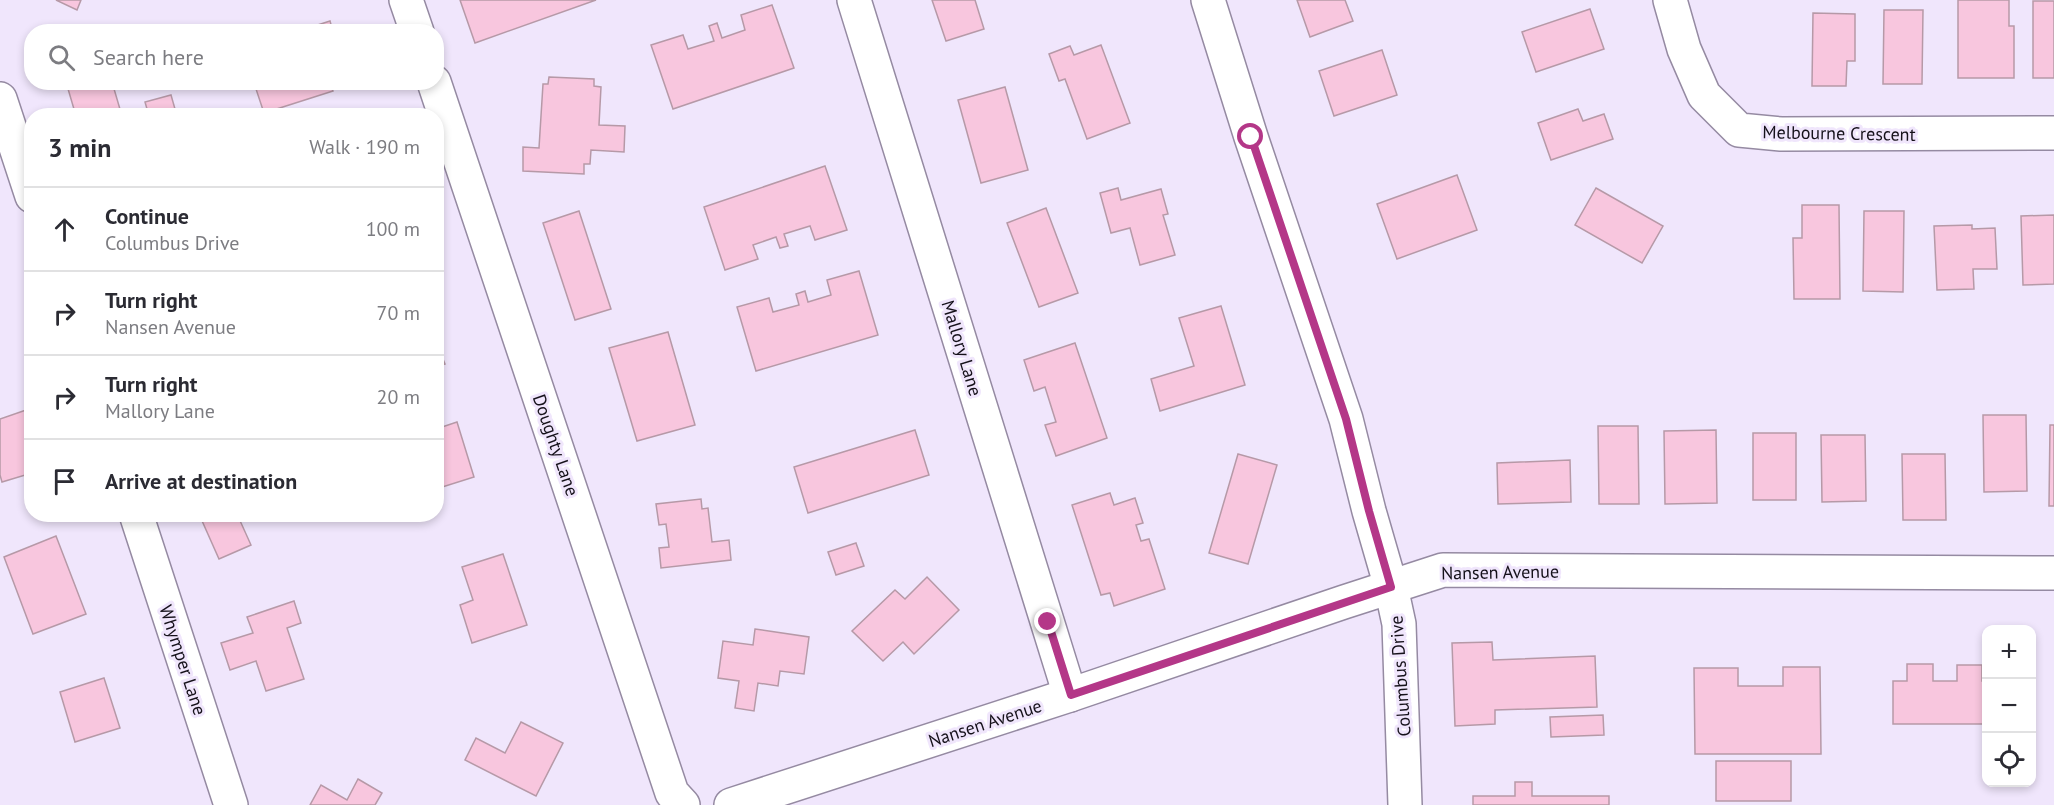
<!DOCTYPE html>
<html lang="en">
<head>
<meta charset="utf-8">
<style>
	body { margin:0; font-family:"PT Sans",sans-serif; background:#f7f7f7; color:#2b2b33 }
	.controls { position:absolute; right:18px; bottom:18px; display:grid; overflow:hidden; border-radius:12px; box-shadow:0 3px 9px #0003 }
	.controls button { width:54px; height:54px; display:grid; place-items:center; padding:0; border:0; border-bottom:2px solid #e1e1e2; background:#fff; color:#2b2b33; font:30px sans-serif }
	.stop { position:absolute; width:18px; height:18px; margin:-14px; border:4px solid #b43788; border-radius:50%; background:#fff }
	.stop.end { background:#b43788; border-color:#fff; box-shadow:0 2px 6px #0008 }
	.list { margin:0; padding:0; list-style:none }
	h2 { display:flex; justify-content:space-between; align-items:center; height:78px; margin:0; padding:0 24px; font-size:26px }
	h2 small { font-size:20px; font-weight:400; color:#7c7c81 }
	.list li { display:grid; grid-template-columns:39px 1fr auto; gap:18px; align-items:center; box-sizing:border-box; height:84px; padding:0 24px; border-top:2px solid #e1e1e2 }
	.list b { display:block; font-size:22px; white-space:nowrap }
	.list p { margin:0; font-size:20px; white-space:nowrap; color:#7c7c81 }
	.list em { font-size:20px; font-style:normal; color:#7c7c81 }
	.icon { flex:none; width:33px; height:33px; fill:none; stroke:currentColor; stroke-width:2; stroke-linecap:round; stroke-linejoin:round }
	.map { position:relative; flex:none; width:2054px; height:805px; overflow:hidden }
	.search { position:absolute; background:#fff; box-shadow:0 3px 9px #0003; left:24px; top:24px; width:420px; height:66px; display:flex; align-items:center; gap:15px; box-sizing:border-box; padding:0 21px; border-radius:24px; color:#7c7c81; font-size:22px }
	.panel { position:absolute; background:#fff; box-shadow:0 3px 9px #0003; left:24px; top:108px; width:420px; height:414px; border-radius:24px }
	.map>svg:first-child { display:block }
</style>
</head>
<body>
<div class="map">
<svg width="2054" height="805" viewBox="0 0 2054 805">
	<rect width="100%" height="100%" fill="#f0e6fc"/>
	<g fill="#f8c6de" stroke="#b699a7" stroke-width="1.5">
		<polygon points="56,0 81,0 77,10"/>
		<polygon points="460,0 596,0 475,43"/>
		<polygon points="932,0 975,0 984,29 946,41"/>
		<polygon points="1297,0 1345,0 1353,21 1310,37"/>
		<polygon points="1958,0 2009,0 2009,26 2014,26 2014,78 1958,78"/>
		<rect x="2033" y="1" width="21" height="77"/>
		<polygon points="772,5 794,68 673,109 651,45 683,35 688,49 714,41 709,26 717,23 722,38 745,30 741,15"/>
		<polygon points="1590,9 1604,49 1536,72 1522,32"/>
		<polygon points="1884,10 1923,10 1922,84 1883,84"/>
		<polygon points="1813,13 1855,14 1855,61 1847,61 1846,86 1812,86"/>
		<polygon points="330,21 333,32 296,32"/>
		<polygon points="1101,45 1130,123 1087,139 1065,79 1059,81 1049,54 1070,46 1074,55"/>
		<polygon points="1382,50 1397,95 1334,116 1319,71"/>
		<polygon points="549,77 594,79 594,86 601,87 599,125 625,126 624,152 591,150 590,164 584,164 584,174 523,171 523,147 539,148 543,84 548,84"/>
		<polygon points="66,82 112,82 122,116 76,116"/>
		<polygon points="332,82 330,83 333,91 264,113 254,83"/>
		<polygon points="1005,87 1028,170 981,183 958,100"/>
		<polygon points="171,95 177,116 149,116 145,102"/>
		<polygon points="1578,109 1583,121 1604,114 1613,139 1551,160 1538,123"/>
		<polygon points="825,166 847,230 815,240 810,226 784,234 788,246 780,248 776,237 753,245 758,259 725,270 704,207"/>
		<polygon points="1457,175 1477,230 1397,259 1377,204"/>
		<polygon points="1118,188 1121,200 1161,189 1168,214 1163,215 1175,255 1140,265 1130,228 1111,233 1100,193"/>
		<polygon points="1596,188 1663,226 1642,263 1575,225"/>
		<polygon points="1802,205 1839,205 1840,299 1794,299 1793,238 1802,238"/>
		<polygon points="1046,208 1078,293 1039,307 1007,223"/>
		<polygon points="579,211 611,309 575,320 543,223"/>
		<polygon points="1864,211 1904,211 1903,292 1863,291"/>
		<polygon points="2054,215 2054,284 2023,285 2021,216"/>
		<polygon points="1972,225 1972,229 1995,228 1997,269 1973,269 1974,289 1937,290 1934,226"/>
		<polygon points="859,271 878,335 756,371 737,307 769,298 773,312 799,305 796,294 805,291 808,302 831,295 827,280"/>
		<polygon points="1221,306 1245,385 1160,411 1151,379 1194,366 1179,318"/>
		<polygon points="668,332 695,425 637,441 609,348"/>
		<polygon points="436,342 445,364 436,367"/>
		<polygon points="1075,343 1107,438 1056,456 1045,425 1056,422 1045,387 1034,391 1024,360"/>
		<polygon points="29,409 32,416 32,473 2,482 0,475 0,419"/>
		<polygon points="1983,415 2026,415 2027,491 1984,492"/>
		<polygon points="457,422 474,477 436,489 436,429"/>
		<polygon points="2050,425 2054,425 2054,506 2049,506"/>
		<polygon points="1598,426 1638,426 1639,504 1599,504"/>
		<polygon points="915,430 929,475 808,513 794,467"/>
		<polygon points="1716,430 1717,503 1665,504 1664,431"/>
		<rect x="1753" y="433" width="43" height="67"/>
		<polygon points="1821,435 1865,435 1866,501 1822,502"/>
		<polygon points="1238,454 1277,465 1248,564 1209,553"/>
		<polygon points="1902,454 1945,454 1946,520 1903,520"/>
		<polygon points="1570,460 1571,502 1498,504 1497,463"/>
		<polygon points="1110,493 1114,505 1135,498 1143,523 1136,525 1141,541 1149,539 1165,589 1114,606 1110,593 1101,595 1072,505"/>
		<polygon points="701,499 702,509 708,508 712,542 729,540 731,560 661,568 659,548 669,547 666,524 659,525 656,504"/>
		<polygon points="199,514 237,514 251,545 219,559"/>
		<polygon points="56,536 86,614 33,634 4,557"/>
		<polygon points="856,543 864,566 836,575 828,552"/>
		<polygon points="503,554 527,625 472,643 460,605 473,600 462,567"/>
		<polygon points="927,577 959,610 914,654 903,642 883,661 852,631 895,590 905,599"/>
		<polygon points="294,601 301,623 287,628 304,679 266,691 256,661 230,670 221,643 253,633 247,617"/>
		<polygon points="755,629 809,637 804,674 780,671 778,686 758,683 754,711 735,708 739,681 718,678 723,641 753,645"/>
		<polygon points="1492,642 1493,660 1595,656 1597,707 1495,710 1495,724 1455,726 1452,643"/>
		<polygon points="1907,664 1933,664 1933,681 1957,681 1957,665 1982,665 1982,681 1986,681 1986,724 1893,724 1893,681 1907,681"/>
		<polygon points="1783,667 1820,667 1821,754 1695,754 1694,668 1738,668 1738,686 1783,686"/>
		<polygon points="104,678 120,728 75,742 60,692"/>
		<polygon points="1603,715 1604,735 1551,737 1550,717"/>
		<polygon points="521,722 563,743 536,796 465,760 476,738 505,753"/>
		<rect x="1716" y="761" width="75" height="40"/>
		<polygon points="358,779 382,793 375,805 310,805 321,785 347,800"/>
		<polygon points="1515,782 1532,782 1532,796 1609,796 1609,805 1473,805 1473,796 1515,796"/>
	</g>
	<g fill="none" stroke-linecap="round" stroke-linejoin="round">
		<g stroke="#958aa2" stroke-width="36">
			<g id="minor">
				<polyline points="406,0 417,32"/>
				<polyline points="854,0 1070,695"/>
				<polyline points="1208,0 1251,137 1346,419 1369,511 1391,587 1399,624 1405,805"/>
				<polyline points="1670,0 1684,49 1704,95 1739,130 1781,134 2054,133"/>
				<polyline points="434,82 672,793 683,805"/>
				<polyline points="0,99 32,196"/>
				<polyline points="136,514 231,805"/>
				<polyline points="731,805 1070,695 1344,602 1443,570 2054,573"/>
			</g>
		</g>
		<use href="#minor" stroke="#fff" stroke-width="33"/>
	</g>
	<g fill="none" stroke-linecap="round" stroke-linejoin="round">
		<polyline stroke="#b43788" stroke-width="8" points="1048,622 1071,695 1391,587 1369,511 1346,419 1251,137"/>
	</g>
	<g text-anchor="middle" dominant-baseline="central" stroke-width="6" stroke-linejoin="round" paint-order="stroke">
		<g font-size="18" fill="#15111a" stroke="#f0e6fc">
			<text transform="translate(1839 133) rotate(1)">Melbourne Crescent</text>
			<text transform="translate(962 348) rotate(73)">Mallory Lane</text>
			<text transform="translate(556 445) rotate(71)">Doughty Lane</text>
			<text transform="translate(1500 572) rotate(-1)">Nansen Avenue</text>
			<text transform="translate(183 660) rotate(72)">Whymper Lane</text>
			<text transform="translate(1400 676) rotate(-94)">Columbus Drive</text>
			<text transform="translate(985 723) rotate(-18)">Nansen Avenue</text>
		</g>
	</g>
</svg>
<div class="controls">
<button>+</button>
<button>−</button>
<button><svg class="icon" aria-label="locate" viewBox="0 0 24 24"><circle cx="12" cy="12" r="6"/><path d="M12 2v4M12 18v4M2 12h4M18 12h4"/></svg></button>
</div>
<div class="stop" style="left:1251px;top:137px"></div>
<div class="stop end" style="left:1048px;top:622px"></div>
<div class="search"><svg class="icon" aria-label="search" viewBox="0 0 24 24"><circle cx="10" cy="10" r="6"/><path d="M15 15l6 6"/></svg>Search here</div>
<section class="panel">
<h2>3 min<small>Walk · 190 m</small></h2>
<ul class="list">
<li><svg class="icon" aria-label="ahead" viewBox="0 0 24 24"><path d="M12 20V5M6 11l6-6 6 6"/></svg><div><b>Continue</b><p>Columbus Drive</p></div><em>100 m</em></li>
<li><svg class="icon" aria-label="right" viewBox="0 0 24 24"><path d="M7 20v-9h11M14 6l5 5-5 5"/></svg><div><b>Turn right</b><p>Nansen Avenue</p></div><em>70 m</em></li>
<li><svg class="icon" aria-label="right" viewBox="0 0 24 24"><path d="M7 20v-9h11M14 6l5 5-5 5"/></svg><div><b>Turn right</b><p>Mallory Lane</p></div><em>20 m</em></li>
<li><svg class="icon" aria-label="arrive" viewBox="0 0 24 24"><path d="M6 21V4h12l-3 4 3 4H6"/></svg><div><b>Arrive at destination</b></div></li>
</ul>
</section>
</div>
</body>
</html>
